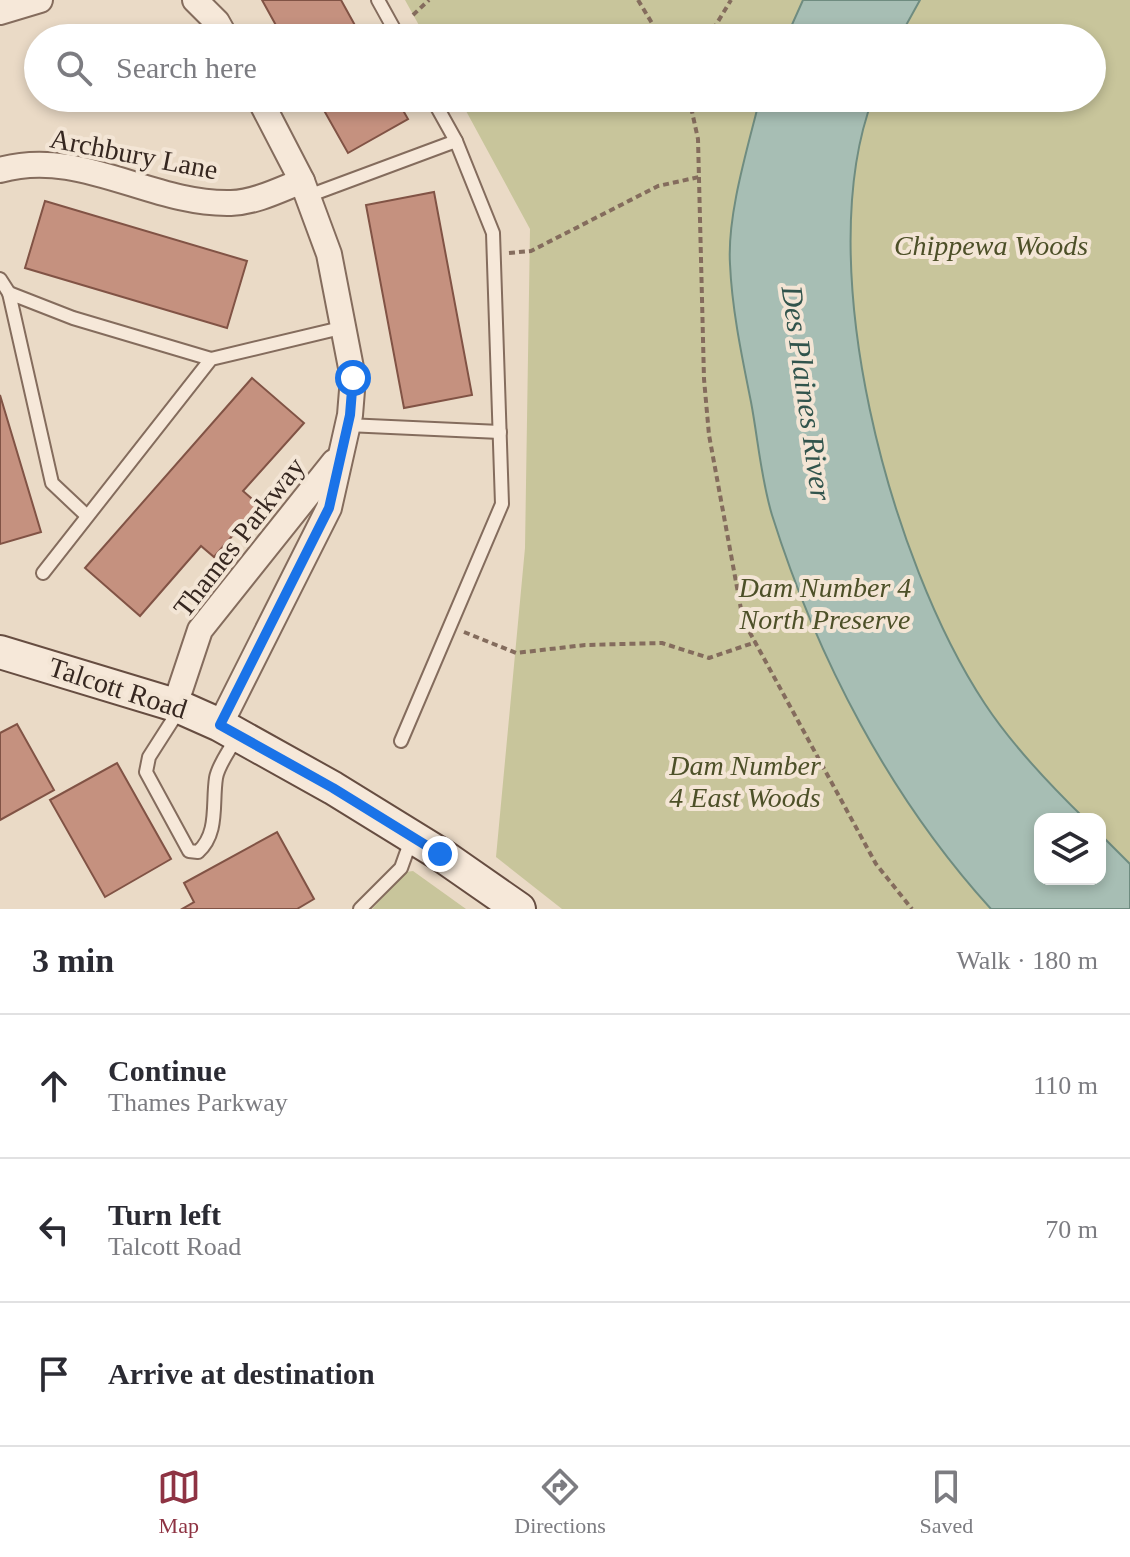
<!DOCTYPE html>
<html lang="en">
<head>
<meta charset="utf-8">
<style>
	body { margin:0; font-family:"Times New Roman",serif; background:#f2f2f3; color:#2b2b33 }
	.controls { position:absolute; right:24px; bottom:24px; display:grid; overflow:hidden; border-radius:16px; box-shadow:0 4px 12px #0003 }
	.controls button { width:72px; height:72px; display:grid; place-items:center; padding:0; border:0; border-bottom:2px solid #e1e1e2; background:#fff; color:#2b2b33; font:40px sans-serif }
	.stop { position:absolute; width:24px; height:24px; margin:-18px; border:6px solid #1a73e8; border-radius:50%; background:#fff }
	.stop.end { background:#1a73e8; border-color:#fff; box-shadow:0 2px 8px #0008 }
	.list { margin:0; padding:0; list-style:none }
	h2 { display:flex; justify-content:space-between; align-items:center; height:104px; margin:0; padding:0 32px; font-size:34px }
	h2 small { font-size:26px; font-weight:400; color:#7c7c81 }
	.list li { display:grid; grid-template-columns:52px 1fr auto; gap:24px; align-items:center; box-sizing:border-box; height:144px; padding:0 32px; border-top:2px solid #e1e1e2 }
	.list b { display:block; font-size:30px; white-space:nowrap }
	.list p { margin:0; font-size:26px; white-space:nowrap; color:#7c7c81 }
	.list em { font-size:26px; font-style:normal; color:#7c7c81 }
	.icon { flex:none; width:44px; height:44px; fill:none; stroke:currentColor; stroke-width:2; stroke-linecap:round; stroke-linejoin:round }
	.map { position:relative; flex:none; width:1130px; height:909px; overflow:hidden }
	.search { position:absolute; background:#fff; box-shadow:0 4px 12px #0003; left:24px; right:24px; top:24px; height:88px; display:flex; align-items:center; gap:20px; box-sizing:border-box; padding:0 28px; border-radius:44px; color:#7c7c81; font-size:30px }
	.sheet { height:536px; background:#fff }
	nav { display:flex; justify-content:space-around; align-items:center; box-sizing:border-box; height:112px; border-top:2px solid #e1e1e2; background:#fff; font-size:22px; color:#7c7c81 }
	nav a { display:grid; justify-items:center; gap:4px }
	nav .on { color:#8e3343 }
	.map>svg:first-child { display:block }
</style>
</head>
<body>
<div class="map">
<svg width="1130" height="909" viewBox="0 0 1130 909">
	<rect width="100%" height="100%" fill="#eadac6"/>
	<g fill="#c8c59b" fill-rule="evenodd">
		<path d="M405,0H1130V909H562L496,857L525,548L530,229L459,98H1092V38H426ZM1040,819H1100V879H1040Z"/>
		<polygon points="413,871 466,909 372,909 406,872"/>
	</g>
	<g fill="#a7beb4" stroke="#6f8c80" stroke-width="2">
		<polygon points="803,0 920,0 899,38 786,38"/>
		<path d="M760,98H873C810,263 890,561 985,704C1012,745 1049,784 1085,819H1040V879H1100V834L1130,864V909H991C890,798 817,658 772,515C761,479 758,439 751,402C742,357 732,310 730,264C727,214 748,147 760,98Z"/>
	</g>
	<g fill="#c5917f" stroke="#815345" stroke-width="2">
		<polygon points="262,0 341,0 362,38 283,38"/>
		<polygon points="317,98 396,98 408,119 348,153"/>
		<polygon points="434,192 472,395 404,408 366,205"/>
		<polygon points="45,201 247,261 227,328 25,268"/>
		<polygon points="252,378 304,423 243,491 259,505 214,557 201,546 140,616 85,568"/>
		<polygon points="0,395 41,532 0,544"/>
		<polygon points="17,724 54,790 0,820 0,733"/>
		<polygon points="117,763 171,859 105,897 50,800"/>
		<polygon points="277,832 314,899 297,909 182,909 194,902 184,883"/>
	</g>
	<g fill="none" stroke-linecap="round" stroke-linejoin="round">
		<g stroke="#846c5d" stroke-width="16">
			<g id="lane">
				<polyline points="378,0 399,38"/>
				<polyline points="432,98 456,141"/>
				<polyline points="308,196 456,141 493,233 502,504 401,741"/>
				<polyline points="0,279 9,293"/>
				<polyline points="347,425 500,432"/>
				<polyline points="87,516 52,483 9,293 73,318 211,359"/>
				<polyline points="43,573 211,359 345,327"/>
				<path d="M181,707L149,757L146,772L189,851L198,852C219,833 212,804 216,778C218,765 230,750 236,738"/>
				<polyline points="360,909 401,868 411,840"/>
			</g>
		</g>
		<g stroke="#846c5d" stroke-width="28">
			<g id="street">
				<polyline points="195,0 217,22 226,38"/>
				<polyline points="0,12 40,0"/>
				<path d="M0,170C80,147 151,205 231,203C256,202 279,190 302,181"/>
				<polyline points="175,705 200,630 334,462"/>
				<polyline points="220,725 329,508 350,415 353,378 329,254 302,181 259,98"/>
			</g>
		</g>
		<g stroke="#664d41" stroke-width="36">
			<polyline id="secondary" points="0,652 175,705 220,725 333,788 440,854 519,909"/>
		</g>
		<g stroke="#846c5d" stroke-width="4" stroke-dasharray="6 4" stroke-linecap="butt">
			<polyline points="638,0 661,38"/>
			<polyline points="413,15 429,0"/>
			<polyline points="708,38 731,0"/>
			<polyline points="689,98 698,139 704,379 709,435 743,620 876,864 912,909"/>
			<polyline points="509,253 531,251 658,186 699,177"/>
			<polyline points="464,632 516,653 585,645 662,643 709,658 756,642"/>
		</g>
		<use href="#lane" stroke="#f6e8d9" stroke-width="12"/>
		<use href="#street" stroke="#f6e8d9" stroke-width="24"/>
		<use href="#secondary" stroke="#f6e8d9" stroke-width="32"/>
	</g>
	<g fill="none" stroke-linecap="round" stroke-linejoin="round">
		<polyline stroke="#1a73e8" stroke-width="10" points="353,378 350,415 329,508 220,725 333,788 440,854"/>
	</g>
	<g text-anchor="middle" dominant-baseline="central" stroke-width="8" stroke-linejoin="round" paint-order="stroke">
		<g font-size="28" fill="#362720" stroke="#f3e5d5">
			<text transform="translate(134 154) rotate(11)">Archbury Lane</text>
			<text transform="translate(239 537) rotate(-52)">Thames Parkway</text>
			<text transform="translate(118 688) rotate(18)">Talcott Road</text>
		</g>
		<g font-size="28" font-style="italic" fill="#4d5028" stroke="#f3e5d5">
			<text x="991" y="245">Chippewa Woods</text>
			<text x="825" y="587">Dam Number 4<tspan x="825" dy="32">North Preserve</tspan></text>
			<text x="745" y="765">Dam Number<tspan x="745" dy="32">4 East Woods</tspan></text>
		</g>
		<g font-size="30" font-style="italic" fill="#31544c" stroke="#f3e5d5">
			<text transform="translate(807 393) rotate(82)">Des Plaines River</text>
		</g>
	</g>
</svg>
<div class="controls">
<button><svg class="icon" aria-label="layers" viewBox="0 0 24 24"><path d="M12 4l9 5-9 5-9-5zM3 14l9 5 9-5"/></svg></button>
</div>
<div class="stop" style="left:353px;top:378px"></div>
<div class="stop end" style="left:440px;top:854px"></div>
<div class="search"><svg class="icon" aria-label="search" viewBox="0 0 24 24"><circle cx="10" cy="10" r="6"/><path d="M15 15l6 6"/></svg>Search here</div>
</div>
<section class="sheet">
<h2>3 min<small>Walk · 180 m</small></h2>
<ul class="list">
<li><svg class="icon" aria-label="ahead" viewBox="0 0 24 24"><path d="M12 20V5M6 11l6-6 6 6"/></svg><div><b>Continue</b><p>Thames Parkway</p></div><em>110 m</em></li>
<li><svg class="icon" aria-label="left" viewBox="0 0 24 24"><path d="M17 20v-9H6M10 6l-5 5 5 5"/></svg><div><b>Turn left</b><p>Talcott Road</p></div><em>70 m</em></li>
<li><svg class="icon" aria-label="arrive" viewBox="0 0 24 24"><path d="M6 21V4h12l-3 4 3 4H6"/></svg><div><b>Arrive at destination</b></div></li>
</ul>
</section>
<nav>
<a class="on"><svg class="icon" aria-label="map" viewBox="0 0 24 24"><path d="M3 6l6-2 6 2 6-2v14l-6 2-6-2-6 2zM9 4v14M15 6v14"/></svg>Map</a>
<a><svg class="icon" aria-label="directions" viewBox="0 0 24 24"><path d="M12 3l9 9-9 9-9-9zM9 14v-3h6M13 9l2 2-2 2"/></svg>Directions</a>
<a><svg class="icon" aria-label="saved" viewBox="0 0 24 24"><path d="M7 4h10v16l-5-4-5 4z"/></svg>Saved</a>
</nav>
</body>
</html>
